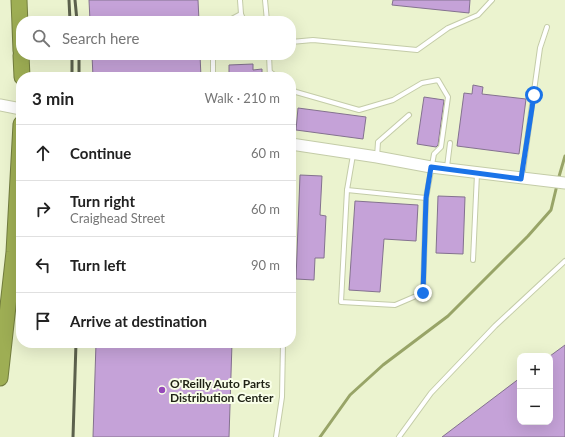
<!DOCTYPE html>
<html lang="en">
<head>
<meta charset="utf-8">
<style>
	body { margin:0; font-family:Lato,sans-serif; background:#f6f6f6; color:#222 }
	.controls { position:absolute; right:12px; bottom:12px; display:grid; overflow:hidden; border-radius:8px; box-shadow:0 4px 16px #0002 }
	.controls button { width:36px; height:36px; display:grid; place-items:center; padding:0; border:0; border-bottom:1px solid #e0e0e0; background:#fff; color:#222; font:20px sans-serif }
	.stop { position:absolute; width:12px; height:12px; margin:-9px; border:3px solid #1a73e8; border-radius:50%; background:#fff }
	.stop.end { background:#1a73e8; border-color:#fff; box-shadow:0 1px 4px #0008 }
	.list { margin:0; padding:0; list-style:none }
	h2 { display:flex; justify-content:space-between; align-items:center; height:52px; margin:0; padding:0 16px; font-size:17px }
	h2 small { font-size:13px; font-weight:400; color:#767676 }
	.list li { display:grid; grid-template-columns:26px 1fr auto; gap:12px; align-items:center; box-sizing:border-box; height:56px; padding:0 16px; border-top:1px solid #e0e0e0 }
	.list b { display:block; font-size:15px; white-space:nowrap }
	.list p { margin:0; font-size:13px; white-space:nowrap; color:#767676 }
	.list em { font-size:13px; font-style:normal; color:#767676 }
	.icon { flex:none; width:22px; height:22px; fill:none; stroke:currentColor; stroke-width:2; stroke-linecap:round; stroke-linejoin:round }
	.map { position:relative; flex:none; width:565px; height:437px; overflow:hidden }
	.search { position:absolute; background:#fff; box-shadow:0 4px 16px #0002; left:16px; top:16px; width:280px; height:44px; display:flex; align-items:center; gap:10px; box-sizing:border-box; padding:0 14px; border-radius:16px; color:#767676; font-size:15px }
	.panel { position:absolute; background:#fff; box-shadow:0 4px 16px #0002; left:16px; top:72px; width:280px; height:276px; border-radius:16px }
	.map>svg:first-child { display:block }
</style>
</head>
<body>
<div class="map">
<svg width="565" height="437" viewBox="0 0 565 437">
	<rect width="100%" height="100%" fill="#ebf3cf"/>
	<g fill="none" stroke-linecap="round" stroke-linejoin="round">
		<g stroke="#98a467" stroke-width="3">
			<polyline points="558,180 565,156"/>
			<polyline points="320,437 350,395 383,365 448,316 528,236 551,210 557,185"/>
		</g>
	</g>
	<g fill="#c5a2d8" stroke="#84728f">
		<polygon points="89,0 198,0 199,21 90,21"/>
		<polygon points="393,0 470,0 469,13 392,5"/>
		<polygon points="92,55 200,55 201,77 93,77"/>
		<polygon points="253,64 253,70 262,69 262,77 229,77 229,65"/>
		<polygon points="473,85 483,87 482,94 526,99 519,154 457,146 464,93 472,94"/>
		<polygon points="424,97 444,100 438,145 436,147 417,144"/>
		<polygon points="298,108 366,117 363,139 296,130"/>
		<polygon points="300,175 322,176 320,215 326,216 324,258 315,258 314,280 296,279"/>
		<polygon points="438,196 465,197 463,254 436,253"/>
		<polygon points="355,201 418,205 416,241 384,239 380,292 349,290"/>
		<polygon points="96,343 232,343 229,437 93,437"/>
		<polygon points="565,345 565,437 442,437 520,378 520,422 550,422 550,356"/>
	</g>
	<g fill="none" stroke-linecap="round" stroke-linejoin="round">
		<g stroke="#c4cca8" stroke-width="6">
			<g id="lane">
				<polyline points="240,0 241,14 244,21"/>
				<polyline points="265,0 267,21"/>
				<polyline points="228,21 241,14"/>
				<polyline points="291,42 313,40 417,50 448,28 478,15 492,0"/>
				<polyline points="213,55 213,77"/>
				<polyline points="269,55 270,77"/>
				<polyline points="270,72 277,77"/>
				<polyline points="291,88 296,92 359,110 393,100 422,83 438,80 448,97 441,147 434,154 426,198 423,293 395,305 341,302 347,190 353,155"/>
				<polyline points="377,157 378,142 409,115"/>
				<polyline points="447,167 450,143"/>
				<polyline points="522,177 540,48 547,27"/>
				<polyline points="347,190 426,198"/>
				<polyline points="473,260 477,174"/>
				<polyline points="276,437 282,397 283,343"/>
				<polyline points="399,437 431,393 495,326 565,261"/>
			</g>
		</g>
		<g stroke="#c4cca8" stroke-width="13">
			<g id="secondary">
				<polyline points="0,105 21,109"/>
				<polyline points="291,144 377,157 431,167 565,183"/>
			</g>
		</g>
		<g stroke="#727d3e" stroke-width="17">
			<g id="highway">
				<polyline points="19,0 21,51"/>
				<polyline points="21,55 22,77"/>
				<polyline points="0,378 14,252 21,124"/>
			</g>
		</g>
		<use href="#lane" stroke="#fff" stroke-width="4"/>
		<use href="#secondary" stroke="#fff" stroke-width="11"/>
		<use href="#highway" stroke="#9eae54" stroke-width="15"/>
		<g stroke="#5c614d" stroke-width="3">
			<polyline points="69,0 70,21"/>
			<polyline points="75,0 77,21"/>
			<polyline points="72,55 72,77"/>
			<polyline points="79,55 79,77"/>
			<polyline points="73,437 76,343"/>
		</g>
	</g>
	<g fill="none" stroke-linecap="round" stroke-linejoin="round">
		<polyline stroke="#1a73e8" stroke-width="5" points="423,293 426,198 431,167 521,179 534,95"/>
	</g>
	<circle fill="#9649ba" stroke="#f9ffe9" stroke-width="1.5" cx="162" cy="390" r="4"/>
	<g text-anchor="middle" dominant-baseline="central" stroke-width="4" stroke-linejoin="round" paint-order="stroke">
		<g font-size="12" font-weight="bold" fill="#1f2215" stroke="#f9ffe9" text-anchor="start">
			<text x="170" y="383">O'Reilly Auto Parts<tspan x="170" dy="14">Distribution Center</tspan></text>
		</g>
	</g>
</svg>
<div class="controls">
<button>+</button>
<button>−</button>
</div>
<div class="stop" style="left:534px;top:95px"></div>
<div class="stop end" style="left:423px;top:293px"></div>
<div class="search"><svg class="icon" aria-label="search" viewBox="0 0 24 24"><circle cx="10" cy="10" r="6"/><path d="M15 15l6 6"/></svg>Search here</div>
<section class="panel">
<h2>3 min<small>Walk · 210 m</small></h2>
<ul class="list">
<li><svg class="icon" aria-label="ahead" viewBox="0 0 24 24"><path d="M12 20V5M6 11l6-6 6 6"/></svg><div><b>Continue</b></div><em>60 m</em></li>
<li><svg class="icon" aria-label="right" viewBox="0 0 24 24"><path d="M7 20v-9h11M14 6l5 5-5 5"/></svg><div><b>Turn right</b><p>Craighead Street</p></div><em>60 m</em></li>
<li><svg class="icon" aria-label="left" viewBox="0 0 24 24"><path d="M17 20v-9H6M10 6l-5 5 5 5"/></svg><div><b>Turn left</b></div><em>90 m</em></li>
<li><svg class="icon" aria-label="arrive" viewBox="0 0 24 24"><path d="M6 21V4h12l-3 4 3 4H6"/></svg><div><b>Arrive at destination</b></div></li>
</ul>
</section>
</div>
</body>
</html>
